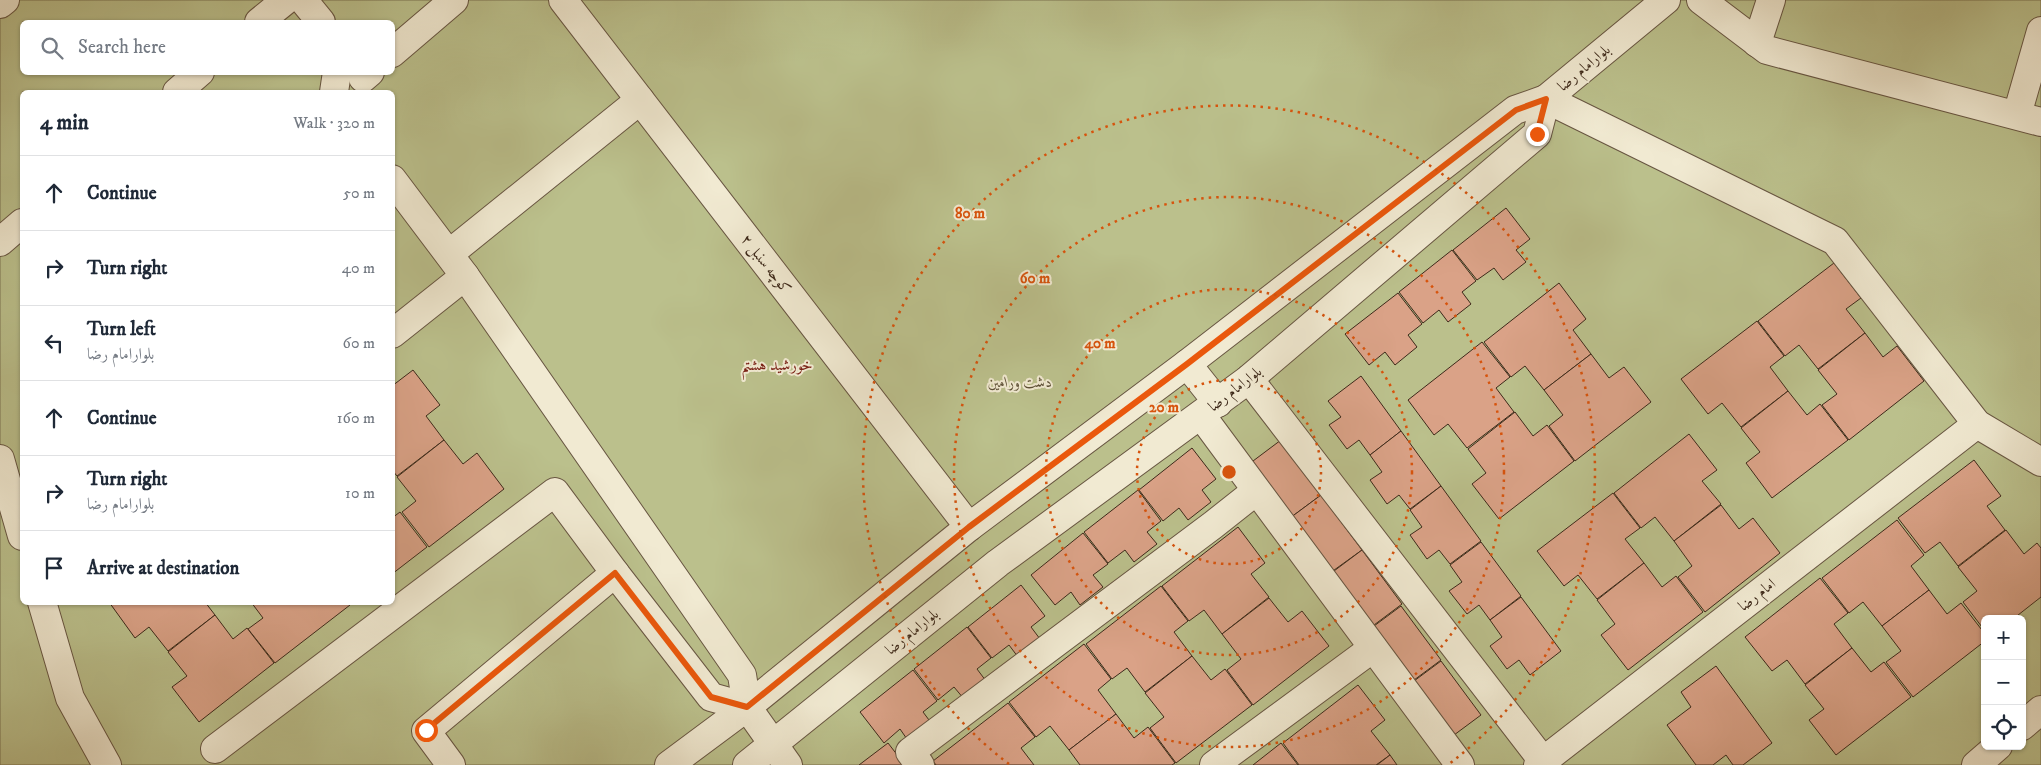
<!DOCTYPE html>
<html lang="en">
<head>
<meta charset="utf-8">
<style>
	body { margin:0; font-family:"IM FELL DW Pica",Amiri,serif; background:#f6f6f7; color:#1f2937 }
	.controls { position:absolute; right:15px; bottom:15px; display:grid; overflow:hidden; border-radius:8px; box-shadow:0 1px 4px #0004 }
	.controls button { width:45px; height:45px; display:grid; place-items:center; padding:0; border:0; border-bottom:1px solid #e0e1e3; background:#fff; color:#1f2937; font:25px sans-serif }
	.stop { position:absolute; width:15px; height:15px; margin:-11px; border:4px solid #ea580c; border-radius:50%; background:#fff }
	.stop.end { background:#ea580c; border-color:#fff; box-shadow:0 1px 5px #0008 }
	.list { margin:0; padding:0; list-style:none }
	h2 { display:flex; justify-content:space-between; align-items:center; height:65px; margin:0; padding:0 20px; font-size:21px }
	h2 small { font-size:16px; font-weight:400; color:#747a83 }
	.list li { display:grid; grid-template-columns:32px 1fr auto; gap:15px; align-items:center; box-sizing:border-box; height:75px; padding:0 20px; border-top:1px solid #e0e1e3 }
	.list b { display:block; font-size:19px; white-space:nowrap }
	.list p { margin:0; font-size:16px; white-space:nowrap; color:#747a83 }
	.list em { font-size:16px; font-style:normal; color:#747a83 }
	.icon { flex:none; width:28px; height:28px; fill:none; stroke:currentColor; stroke-width:2; stroke-linecap:round; stroke-linejoin:round }
	.map { position:relative; flex:none; width:2041px; height:765px; overflow:hidden }
	.search { position:absolute; background:#fff; box-shadow:0 1px 4px #0004; left:20px; top:20px; width:375px; height:55px; display:flex; align-items:center; gap:12px; box-sizing:border-box; padding:0 18px; border-radius:8px; color:#747a83; font-size:19px }
	.panel { position:absolute; background:#fff; box-shadow:0 1px 4px #0004; left:20px; top:90px; width:375px; height:515px; border-radius:8px }
	.map>svg:first-child { display:block }
</style>
</head>
<body>
<div class="map">
<svg width="2041" height="765" viewBox="0 0 2041 765">
	<rect width="100%" height="100%" fill="#e9deb9"/>
	<filter id="stains"><feTurbulence type="fractalNoise" baseFrequency=".004" numOctaves="4"/><feColorMatrix values="0 0 0 0 .2 0 0 0 0 .09 0 0 0 0 .02 0 0 0 .5 -.17"/></filter>
	<radialGradient id="worn" r=".72"><stop offset=".6" stop-color="#630" stop-opacity="0"/><stop offset="1" stop-color="#630" stop-opacity=".3"/></radialGradient>
	<path fill="#bbc08c" stroke="#7c7453" fill-rule="evenodd" d="M0,0H2041V765H0ZM22,22H392V72H22ZM22,92H392V602H22ZM1985,619H2022V746H1985Z"/>
	<g fill="#daa287" stroke="#3d291a">
		<polygon points="1506,208 1530,239 1516,250 1526,262 1503,280 1494,268 1477,280 1453,250"/>
		<polygon points="1452,250 1476,281 1462,292 1471,304 1448,322 1439,310 1423,323 1399,292"/>
		<polygon points="1834,263 1861,298 1846,309 1865,333 1818,369 1799,345 1785,356 1758,321"/>
		<polygon points="1559,283 1586,319 1573,330 1591,354 1544,390 1525,366 1511,377 1484,342"/>
		<polygon points="1398,293 1422,324 1408,335 1417,347 1395,365 1385,352 1369,365 1345,334"/>
		<polygon points="1757,321 1784,356 1770,367 1788,391 1741,427 1722,403 1708,414 1681,379"/>
		<polygon points="1865,333 1883,357 1897,346 1924,381 1849,440 1822,405 1837,394 1818,370"/>
		<polygon points="1482,342 1510,377 1496,388 1514,412 1467,448 1448,424 1434,435 1408,400"/>
		<polygon points="1591,354 1609,378 1624,367 1651,402 1575,461 1549,426 1563,415 1544,390"/>
		<polygon points="413,370 440,405 426,416 444,440 397,476 392,470 392,386"/>
		<polygon points="1361,376 1401,431 1370,455 1359,440 1347,449 1329,425 1341,417 1328,401"/>
		<polygon points="1788,391 1807,415 1820,404 1848,440 1772,498 1746,463 1760,452 1741,428"/>
		<polygon points="1515,412 1533,436 1547,425 1574,461 1499,519 1472,484 1486,473 1468,449"/>
		<polygon points="1401,431 1441,486 1410,509 1399,495 1387,504 1370,480 1382,472 1370,455"/>
		<polygon points="1689,434 1717,470 1702,481 1721,504 1674,541 1655,517 1641,528 1614,493"/>
		<polygon points="444,440 463,464 477,453 504,489 429,547 402,512 416,501 397,477"/>
		<polygon points="1281,440 1321,495 1290,518 1249,464"/>
		<polygon points="1192,448 1216,479 1202,490 1211,502 1188,520 1179,508 1163,521 1139,490"/>
		<polygon points="1974,460 2001,496 1987,506 2005,530 1958,566 1940,542 1925,553 1898,518"/>
		<polygon points="1441,486 1481,541 1450,564 1439,550 1427,559 1410,535 1422,527 1410,510"/>
		<polygon points="1138,490 1161,521 1147,532 1157,544 1134,562 1125,550 1108,563 1084,532"/>
		<polygon points="1613,493 1640,528 1625,539 1644,563 1597,599 1578,575 1564,586 1537,551"/>
		<polygon points="1321,495 1362,550 1330,573 1290,518"/>
		<polygon points="1721,505 1739,529 1753,518 1780,553 1705,612 1678,577 1692,566 1674,541"/>
		<polygon points="400,512 427,547 392,574 392,518"/>
		<polygon points="1897,520 1924,555 1911,566 1929,590 1882,626 1863,602 1849,613 1822,578"/>
		<polygon points="1238,527 1265,563 1251,574 1269,597 1222,634 1204,610 1189,621 1162,586"/>
		<polygon points="2006,530 2024,554 2037,543 2041,548 2041,597 2013,619 1985,619 1985,631 1963,602 1977,591 1958,567"/>
		<polygon points="1083,533 1108,564 1093,575 1103,587 1080,605 1071,592 1055,605 1031,575"/>
		<polygon points="1481,542 1521,596 1490,620 1479,605 1467,614 1449,591 1462,582 1450,565"/>
		<polygon points="1362,550 1402,604 1370,628 1330,574"/>
		<polygon points="1644,563 1662,587 1676,576 1703,612 1628,670 1601,635 1615,624 1597,600"/>
		<polygon points="1820,578 1848,613 1834,624 1852,648 1805,684 1787,660 1772,671 1745,637"/>
		<polygon points="1021,585 1045,616 1031,627 1040,639 1018,657 1009,645 992,658 968,627"/>
		<polygon points="1161,586 1188,621 1174,632 1192,656 1145,692 1127,668 1112,679 1086,644"/>
		<polygon points="1929,590 1947,614 1961,603 1985,634 1985,641 1913,697 1886,662 1901,651 1882,626"/>
		<polygon points="1521,597 1561,651 1530,675 1519,660 1507,669 1490,646 1502,637 1490,620"/>
		<polygon points="1269,598 1288,622 1302,611 1329,646 1253,705 1227,670 1241,659 1222,634"/>
		<polygon points="109,602 205,602 215,615 168,651 149,627 135,638"/>
		<polygon points="251,602 348,602 350,605 275,663 248,629 263,618"/>
		<polygon points="1401,606 1441,660 1410,683 1370,629"/>
		<polygon points="215,615 233,639 247,628 274,663 199,722 172,687 187,676 168,652"/>
		<polygon points="967,627 991,658 977,669 986,681 964,699 954,687 938,700 914,669"/>
		<polygon points="1084,644 1111,679 1098,690 1116,714 1069,750 1050,726 1036,737 1009,702"/>
		<polygon points="1852,648 1871,672 1884,662 1911,697 1836,755 1809,720 1824,709 1805,685"/>
		<polygon points="1192,656 1211,680 1225,669 1252,705 1176,763 1150,728 1164,717 1145,693"/>
		<polygon points="1441,661 1481,715 1450,738 1410,684"/>
		<polygon points="1716,666 1772,743 1743,765 1733,765 1726,755 1713,765 1696,765 1667,725 1691,707 1681,692"/>
		<polygon points="913,670 937,701 923,712 932,724 909,742 900,729 884,743 860,712"/>
		<polygon points="1358,685 1385,720 1371,731 1390,755 1376,765 1299,765 1283,743"/>
		<polygon points="1008,703 1035,737 1021,748 1034,765 936,765 933,761"/>
		<polygon points="1116,714 1134,738 1148,727 1175,763 1172,765 1080,765 1069,750"/>
		<polygon points="888,743 905,765 859,765"/>
		<polygon points="1281,743 1298,765 1253,765"/>
		<polygon points="1390,755 1397,765 1377,765"/>
	</g>
	<g fill="none" stroke-linecap="round" stroke-linejoin="round">
		<g stroke="#685642" stroke-width="30">
			<g id="minor">
				<polyline points="303,0 321,22"/>
				<polyline points="563,0 969,527"/>
				<polyline points="1701,0 1767,50 2041,122"/>
				<polyline points="0,4 5,0"/>
				<polyline points="259,22 286,0"/>
				<polyline points="1757,43 1771,0"/>
				<polyline points="392,53 454,0"/>
				<polyline points="363,78 370,72"/>
				<polyline points="177,92 200,72"/>
				<polyline points="334,92 337,72"/>
				<polyline points="2017,115 2041,31"/>
				<polyline points="392,179 465,276 742,675 747,707 788,765"/>
				<polyline points="0,242 22,223"/>
				<polyline points="449,254 640,100"/>
				<polyline points="392,334 465,276"/>
				<polyline points="1187,364 1218,403"/>
				<polyline points="1249,379 1543,761"/>
				<polyline points="1201,415 1460,765"/>
				<polyline points="0,459 22,536"/>
				<polyline points="42,602 70,698 107,765"/>
				<polyline points="2022,726 2041,710"/>
				<polyline points="215,749 555,492 615,573 711,697 747,707"/>
				<polyline points="451,765 426,731 615,573"/>
				<polyline points="669,765 747,707 969,527 1187,364 1515,110 1546,99 1835,241 1977,424 2041,462"/>
				<polyline points="747,765 998,563 1249,379 1537,134 1546,99 1666,0"/>
				<polyline points="920,765 910,752 1213,525 1256,491"/>
				<polyline points="1214,765 1373,648"/>
				<polyline points="1538,765 1977,424"/>
				<polyline points="1976,765 1998,746"/>
			</g>
		</g>
		<use href="#minor" stroke="#f1ead2" stroke-width="28"/>
	</g>
	<g fill="none" stroke-linecap="round" stroke-linejoin="round">
		<polyline stroke="#ea580c" stroke-width="6" points="426,730 615,573 711,697 747,707 969,527 1187,364 1516,110 1546,99 1537,134"/>
	</g>
	<g fill="none" stroke="#d7540d" stroke-width="2.5" stroke-dasharray="2.5 5">
		<circle cx="1229" cy="472" r="92"/>
		<circle cx="1229" cy="472" r="183"/>
		<circle cx="1229" cy="472" r="275"/>
		<path d="M1009 764A366 366 0 1 1 1449 764"/>
	</g>
	<g text-anchor="middle" dominant-baseline="central" stroke-width="4" stroke-linejoin="round" paint-order="stroke">
		<g font-size="15" fill="#3d291a" stroke="#f1ead2">
			<text transform="translate(1584 68) rotate(-40)">بلوارامام رضا</text>
			<text transform="translate(766 264) rotate(52)">کوچه سنبل ۲</text>
			<text transform="translate(1235 389) rotate(-38)">بلوارامام رضا</text>
			<text transform="translate(1757 595) rotate(-38)">امام رضا</text>
			<text transform="translate(912 632) rotate(-39)">بلوارامام رضا</text>
		</g>
		<g font-size="15" font-style="italic" fill="#5c4f36" stroke="#f1ead2">
			<text x="1020" y="382">دشت ورامین</text>
		</g>
		<g font-size="16" fill="#7a1f14" stroke="#f1ead2">
			<text x="777" y="365">خورشید هشتم</text>
		</g>
	</g>
	<circle cx="1229" cy="472" r="8" fill="#d7540d" stroke="#f1ead2" stroke-width="2.5"/>
	<g font-size="15" text-anchor="middle" font-weight="bold" fill="#d7540d" stroke="#f1ead2" stroke-width="4" stroke-linejoin="round" paint-order="stroke">
		<text x="970" y="218">80 m</text>
		<text x="1035" y="283">60 m</text>
		<text x="1100" y="348">40 m</text>
		<text x="1164" y="412">20 m</text>
	</g>
	<rect width="100%" height="100%" filter="url(#stains)"/>
	<rect width="100%" height="100%" fill="url(#worn)"/>
</svg>
<div class="controls">
<button>+</button>
<button>−</button>
<button><svg class="icon" aria-label="locate" viewBox="0 0 24 24"><circle cx="12" cy="12" r="6"/><path d="M12 2v4M12 18v4M2 12h4M18 12h4"/></svg></button>
</div>
<div class="stop" style="left:426px;top:730px"></div>
<div class="stop end" style="left:1537px;top:134px"></div>
<div class="search"><svg class="icon" aria-label="search" viewBox="0 0 24 24"><circle cx="10" cy="10" r="6"/><path d="M15 15l6 6"/></svg>Search here</div>
<section class="panel">
<h2>4 min<small>Walk · 320 m</small></h2>
<ul class="list">
<li><svg class="icon" aria-label="ahead" viewBox="0 0 24 24"><path d="M12 20V5M6 11l6-6 6 6"/></svg><div><b>Continue</b></div><em>50 m</em></li>
<li><svg class="icon" aria-label="right" viewBox="0 0 24 24"><path d="M7 20v-9h11M14 6l5 5-5 5"/></svg><div><b>Turn right</b></div><em>40 m</em></li>
<li><svg class="icon" aria-label="left" viewBox="0 0 24 24"><path d="M17 20v-9H6M10 6l-5 5 5 5"/></svg><div><b>Turn left</b><p>بلوارامام رضا</p></div><em>60 m</em></li>
<li><svg class="icon" aria-label="ahead" viewBox="0 0 24 24"><path d="M12 20V5M6 11l6-6 6 6"/></svg><div><b>Continue</b></div><em>160 m</em></li>
<li><svg class="icon" aria-label="right" viewBox="0 0 24 24"><path d="M7 20v-9h11M14 6l5 5-5 5"/></svg><div><b>Turn right</b><p>بلوارامام رضا</p></div><em>10 m</em></li>
<li><svg class="icon" aria-label="arrive" viewBox="0 0 24 24"><path d="M6 21V4h12l-3 4 3 4H6"/></svg><div><b>Arrive at destination</b></div></li>
</ul>
</section>
</div>
</body>
</html>
